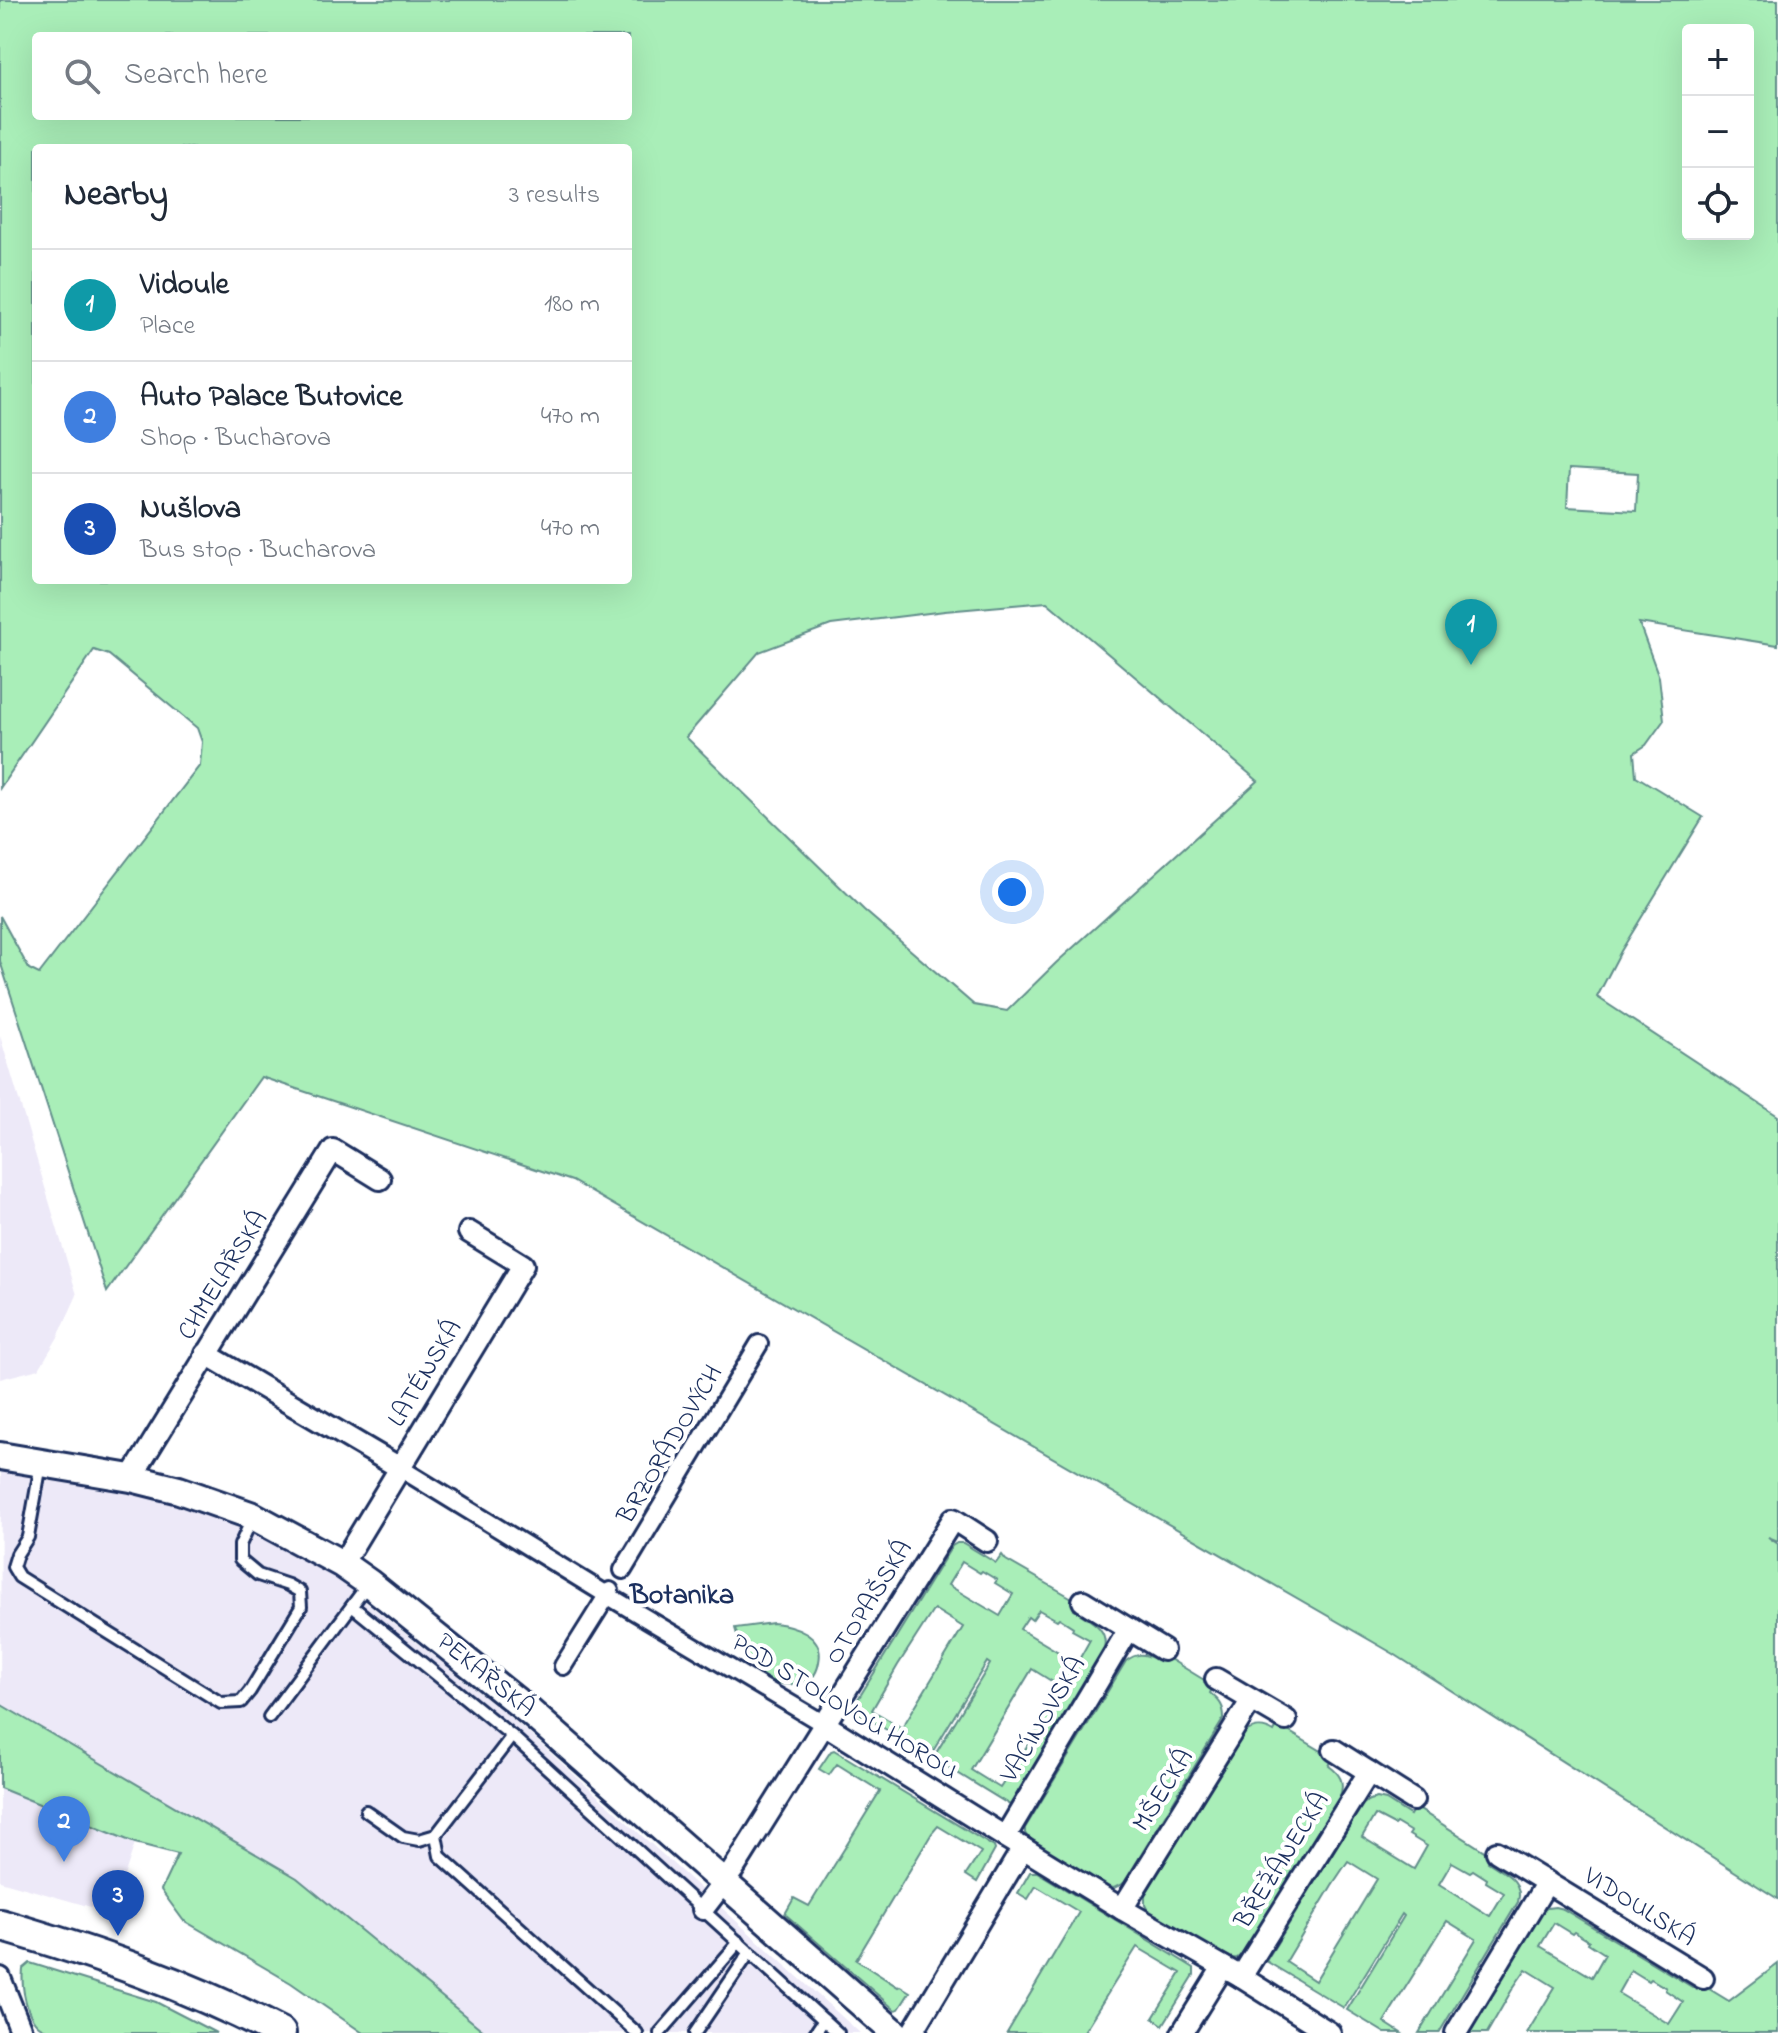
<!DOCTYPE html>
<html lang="en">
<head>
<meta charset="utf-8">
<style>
	body { margin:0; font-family:"Indie Flower",sans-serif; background:#f6f6f7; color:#1f2937 }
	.controls { position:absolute; right:24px; top:24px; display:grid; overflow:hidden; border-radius:8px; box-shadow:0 8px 32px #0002 }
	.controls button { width:72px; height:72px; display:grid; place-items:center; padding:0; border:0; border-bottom:2px solid #e0e1e3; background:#fff; color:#1f2937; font:40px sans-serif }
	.you { position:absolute; left:1012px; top:892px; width:28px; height:28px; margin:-20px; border:6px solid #fff; border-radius:50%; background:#1a73e8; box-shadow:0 0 0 12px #1a73e833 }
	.badge { display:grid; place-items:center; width:52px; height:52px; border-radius:50%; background:#c8321e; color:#fff; font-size:26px; font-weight:700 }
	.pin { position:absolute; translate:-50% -66px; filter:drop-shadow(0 2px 4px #0008) }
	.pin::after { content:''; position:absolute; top:42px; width:28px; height:24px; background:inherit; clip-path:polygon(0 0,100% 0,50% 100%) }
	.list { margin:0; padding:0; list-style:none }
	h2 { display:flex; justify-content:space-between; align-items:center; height:104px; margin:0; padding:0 32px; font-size:34px }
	h2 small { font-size:26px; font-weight:400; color:#747a83 }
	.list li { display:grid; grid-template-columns:52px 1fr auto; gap:24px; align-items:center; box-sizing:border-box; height:112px; padding:0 32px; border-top:2px solid #e0e1e3 }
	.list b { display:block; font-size:30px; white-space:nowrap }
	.list p { margin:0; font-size:26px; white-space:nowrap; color:#747a83 }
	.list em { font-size:26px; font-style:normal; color:#747a83 }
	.icon { flex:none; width:44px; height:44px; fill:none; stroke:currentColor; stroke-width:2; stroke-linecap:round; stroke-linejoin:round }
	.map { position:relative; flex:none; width:1778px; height:2033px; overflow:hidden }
	.search { position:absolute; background:#fff; box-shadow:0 8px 32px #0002; left:32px; top:32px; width:600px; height:88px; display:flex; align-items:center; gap:20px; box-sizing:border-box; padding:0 28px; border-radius:8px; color:#747a83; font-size:30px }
	.panel { position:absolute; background:#fff; box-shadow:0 8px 32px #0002; left:32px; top:144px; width:600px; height:440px; border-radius:8px }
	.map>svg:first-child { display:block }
</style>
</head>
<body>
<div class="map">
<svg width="1778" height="2033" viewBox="0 0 1778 2033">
	<rect width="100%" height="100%" fill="#fff"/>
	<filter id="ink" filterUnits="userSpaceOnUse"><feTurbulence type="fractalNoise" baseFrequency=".0125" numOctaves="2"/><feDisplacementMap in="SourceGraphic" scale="16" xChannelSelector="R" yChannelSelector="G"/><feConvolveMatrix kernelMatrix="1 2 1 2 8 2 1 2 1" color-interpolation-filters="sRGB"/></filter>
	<g filter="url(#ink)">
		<g fill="#ede9f8">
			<polygon points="0,1036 77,1295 58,1337 39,1369 0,1379"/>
			<polygon points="1,1468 164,1497 225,1517 262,1534 344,1579 352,1591 515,1721 860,2033 486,2033 297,1878 0,1704"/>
			<polygon points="0,1788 135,1843 112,1913 0,1881"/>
		</g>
		<g fill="#a9eeb8" stroke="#628e8b" stroke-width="2" fill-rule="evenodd">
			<path d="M0,0H1778V645L1639,623L1659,677L1664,720L1646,745L1634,753L1636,776L1703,817L1621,951L1597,997L1778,1116V1541L1768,1537L1778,1544V1899L1394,1654L572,1181L261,1077L107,1292L0,961V916L29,969L39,974L200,765L202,742L197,728L109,655L94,650L0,788ZM1688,30H1748V234H1688ZM36,36H628V116H36ZM36,148H628V580H36ZM1569,469L1638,473L1636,511L1567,507ZM1047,602L1258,781L1056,963L1007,1011L974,1005L864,910L686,737L759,652L831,625L945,611Z"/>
			<path d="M957,1543H963L996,1563L1002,1555L1006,1560L1079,1602L1074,1610C1091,1621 1111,1629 1103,1652L1010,1805L933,1758L990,1664L987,1662L930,1756L852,1709L952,1546ZM962,1562L980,1573L982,1571L997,1580L995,1583L1013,1594L1000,1616L948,1585ZM934,1609L963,1627L902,1728L872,1710L898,1665ZM1039,1610L1057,1620L1059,1618L1073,1627L1072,1630L1090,1640L1077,1663L1020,1629L1028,1617L1032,1620ZM1032,1669L1061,1687L1029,1744L1000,1788L971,1770Z"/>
			<path d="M773,1623C794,1625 825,1634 819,1662C818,1668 815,1675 811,1679C806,1683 799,1684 793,1684C760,1687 742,1656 735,1628Z"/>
			<path d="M1160,1653L1214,1686L1210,1693C1220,1701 1224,1706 1224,1718L1124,1883L1114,1888L1108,1887L1029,1840L1025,1833V1828L1126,1661C1136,1653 1144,1653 1156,1660Z"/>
			<polygon points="0,1704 297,1878 486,2033 363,2033 291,1983 183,1920 161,1890 178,1854 135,1843 0,1788"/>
			<path d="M1278,1725L1333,1758L1329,1766C1340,1774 1345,1782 1340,1796L1244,1953L1237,1958L1225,1959L1149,1913L1145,1905V1895L1244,1733C1254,1726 1263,1725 1274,1732Z"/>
			<polygon points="834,1750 994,1847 995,1850 977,1882 966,1875 981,1852 938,1826 932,1833 856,1960 898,1987 900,1986 910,1992 899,2009 895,2010 785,1914 794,1898 809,1906 880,1791 837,1764 829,1775 819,1769 831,1751"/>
			<path d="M1377,1798L1386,1800L1410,1815L1415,1807L1486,1852L1488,1851L1492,1854L1488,1862C1504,1873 1524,1880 1518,1902L1439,2033H1419L1476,1939L1447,1921L1384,2022L1401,2033H1385L1347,2010L1404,1916L1402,1914L1344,2008L1266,1961L1362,1805L1369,1800ZM1375,1815L1394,1825L1396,1823L1411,1832L1409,1835L1427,1846L1414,1869L1362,1837ZM1348,1861L1377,1879L1315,1981L1286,1962L1332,1885ZM1452,1862L1470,1872L1473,1870L1487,1879L1486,1882L1504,1893L1490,1916L1439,1884Z"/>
			<polygon points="1030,1872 1037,1872 1194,1968 1194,1975 1163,2025 1153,2018 1181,1973 1137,1947 1083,2033 1007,2033 1079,1912 1036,1886 1028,1899 1018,1893"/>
			<path d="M1555,1907L1563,1909L1697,1990L1701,1984L1729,2001L1778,1964V2033H1527L1555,1987L1526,1969L1513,1988L1487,2033H1466L1540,1913L1547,1908ZM1554,1923L1572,1934L1574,1932L1589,1941L1588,1943L1605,1954L1592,1977L1540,1946ZM1631,1970L1649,1981L1651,1979L1666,1988L1665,1990L1683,2002L1669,2024L1618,1993Z"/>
			<path d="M30,1963L156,2002L216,2033H68C60,2032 49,2032 42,2028C26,2020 21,1985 23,1969Z"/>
		</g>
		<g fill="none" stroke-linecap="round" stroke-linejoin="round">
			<g stroke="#1b2f5e" stroke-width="16">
				<g id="service">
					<polyline points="41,1464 28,1537 17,1554 13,1567 19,1577 221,1703 241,1702 250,1691 301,1607 300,1592 288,1585 258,1575 240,1560 240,1545 252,1519"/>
					<polyline points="352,1606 512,1736 838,2033"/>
					<polyline points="269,1717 368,1584"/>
					<polyline points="366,1811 403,1837 419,1840 436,1835 512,1736"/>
					<polyline points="436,1835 440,1856 637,2033"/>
					<polyline points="660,2033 739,1942"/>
					<polyline points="695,2033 750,1952"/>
					<polyline points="815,2033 824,2020"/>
				</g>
			</g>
			<g stroke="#1b2f5e" stroke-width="22">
				<g id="pedestrian">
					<polyline points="400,1468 607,1595 824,1724"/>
					<polyline points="623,1570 759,1344"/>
					<polyline points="563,1666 610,1591"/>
				</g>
			</g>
			<g stroke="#1b2f5e" stroke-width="26">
				<g id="minor">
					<polyline points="206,1354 400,1468"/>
					<polyline points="131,1478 333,1150 380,1179"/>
					<polyline points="342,1564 523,1265 469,1232"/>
					<polyline points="1083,1601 1163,1650"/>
					<polyline points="1216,1679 1286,1720"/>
					<polyline points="824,1724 1005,1837 1122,1909 1241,1977 1330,2033"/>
					<polyline points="1334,1750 1413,1800"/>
					<polyline points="1005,1837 1129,1629"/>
					<polyline points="1497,1852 1703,1978"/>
					<polyline points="703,1909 733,1870 953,1519 987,1541"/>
					<polyline points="1122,1909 1251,1701"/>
					<polyline points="1241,1977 1369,1772"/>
					<polyline points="0,1978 22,2033"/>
					<polyline points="912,2033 1023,1848"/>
					<polyline points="1182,2033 1223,1967"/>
					<polyline points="1456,2033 1547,1882"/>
				</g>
			</g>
			<g stroke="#1b2f5e" stroke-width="32">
				<polyline id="tertiary" points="0,1456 131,1478 179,1490 253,1516 342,1564 369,1583 531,1713 895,2033"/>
			</g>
			<g stroke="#1b2f5e" stroke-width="36">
				<path id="secondary" d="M0,1925C96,1953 191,1986 280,2033"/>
			</g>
			<use href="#service" stroke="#fff" stroke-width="10"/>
			<use href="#pedestrian" stroke="#fff" stroke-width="16"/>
			<use href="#minor" stroke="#fff" stroke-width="20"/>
			<use href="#tertiary" stroke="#fff" stroke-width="26"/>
			<use href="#secondary" stroke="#fff" stroke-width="30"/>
		</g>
	</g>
	<g text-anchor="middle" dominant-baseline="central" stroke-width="8" stroke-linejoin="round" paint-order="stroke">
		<g font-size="26" fill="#1b2f5e" stroke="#fff">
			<text transform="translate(224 1276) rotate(-58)">CHMELAŘSKÁ</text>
			<text transform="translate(426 1374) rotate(-59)">LATÉNSKÁ</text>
			<text transform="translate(671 1445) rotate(-59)">BRZORÁDOVÝCH</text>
			<text transform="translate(870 1603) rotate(-58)">OTOPAŠSKÁ</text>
			<text transform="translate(485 1676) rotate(39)">PEKAŘSKÁ</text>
			<text transform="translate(844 1708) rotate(31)">POD STOLOVOU HOROU</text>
			<text transform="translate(1044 1720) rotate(-59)">VACÍNOVSKÁ</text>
			<text transform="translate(1164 1791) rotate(-58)">MŠECKÁ</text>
			<text transform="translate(1283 1861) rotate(-58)">BŘEŽÁNECKÁ</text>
			<text transform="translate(1639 1908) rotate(32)">VIDOULSKÁ</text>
		</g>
		<g font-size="28" font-weight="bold" fill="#1b2f5e" stroke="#fff">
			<text x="682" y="1596">Botanika</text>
		</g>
	</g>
</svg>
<div class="controls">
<button>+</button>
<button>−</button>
<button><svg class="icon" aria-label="locate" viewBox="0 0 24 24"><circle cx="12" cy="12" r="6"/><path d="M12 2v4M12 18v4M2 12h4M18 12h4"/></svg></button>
</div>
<div class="you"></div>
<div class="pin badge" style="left:1471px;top:665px;background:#0f9aa8">1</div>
<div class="pin badge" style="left:64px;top:1862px;background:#3f7fe0">2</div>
<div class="pin badge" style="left:118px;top:1936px;background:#1a4fb4">3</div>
<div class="search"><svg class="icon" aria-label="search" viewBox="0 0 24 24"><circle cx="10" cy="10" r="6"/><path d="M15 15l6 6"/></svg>Search here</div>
<section class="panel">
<h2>Nearby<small>3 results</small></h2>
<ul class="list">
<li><span class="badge" style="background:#0f9aa8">1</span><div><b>Vidoule</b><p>Place</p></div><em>180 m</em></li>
<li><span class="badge" style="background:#3f7fe0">2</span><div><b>Auto Palace Butovice</b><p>Shop · Bucharova</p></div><em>470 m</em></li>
<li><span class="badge" style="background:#1a4fb4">3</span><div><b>Nušlova</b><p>Bus stop · Bucharova</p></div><em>470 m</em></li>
</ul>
</section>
</div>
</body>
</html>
